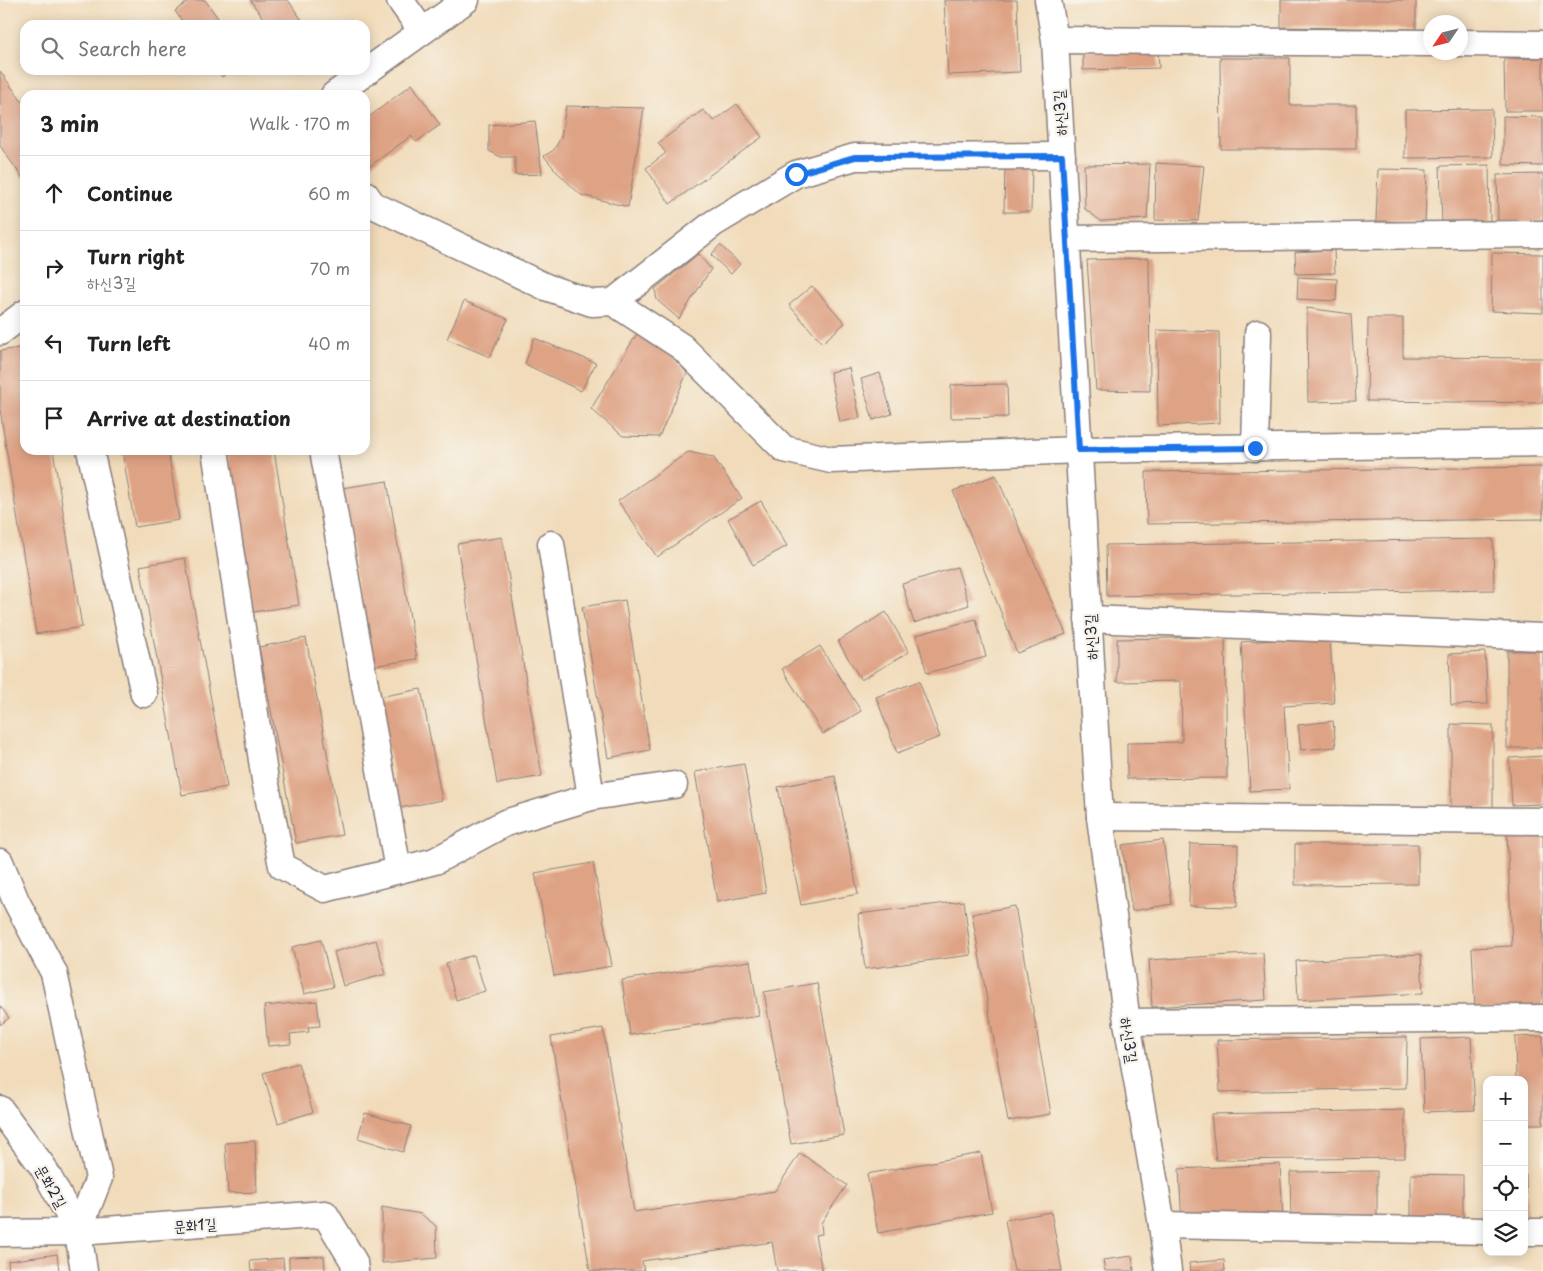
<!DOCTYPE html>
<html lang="en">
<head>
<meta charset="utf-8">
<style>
	body { margin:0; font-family:"Playpen Sans","Poor Story",sans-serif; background:#f2f2f2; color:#222 }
	.controls { position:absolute; right:15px; bottom:15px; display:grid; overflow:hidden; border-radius:10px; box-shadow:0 2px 12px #0003 }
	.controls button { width:45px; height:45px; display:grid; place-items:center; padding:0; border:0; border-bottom:1px solid #e0e0e0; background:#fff; color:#222; font:25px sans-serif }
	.compass { position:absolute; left:1423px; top:15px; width:45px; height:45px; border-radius:50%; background:#fff; box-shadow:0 2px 12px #0003; rotate:235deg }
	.stop { position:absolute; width:15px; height:15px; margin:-11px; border:4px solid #1a73e8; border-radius:50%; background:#fff }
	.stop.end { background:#1a73e8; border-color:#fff; box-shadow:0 1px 5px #0008 }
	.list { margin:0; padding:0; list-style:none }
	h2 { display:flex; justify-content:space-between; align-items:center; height:65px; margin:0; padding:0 20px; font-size:21px }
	h2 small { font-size:16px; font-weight:400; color:#767676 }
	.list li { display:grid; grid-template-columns:32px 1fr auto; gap:15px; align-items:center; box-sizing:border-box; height:75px; padding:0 20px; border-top:1px solid #e0e0e0 }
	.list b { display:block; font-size:19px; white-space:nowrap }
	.list p { margin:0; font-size:16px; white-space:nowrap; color:#767676 }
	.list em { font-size:16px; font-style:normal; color:#767676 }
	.icon { flex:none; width:28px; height:28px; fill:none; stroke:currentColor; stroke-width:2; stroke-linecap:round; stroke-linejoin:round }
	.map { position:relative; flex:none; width:1543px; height:1271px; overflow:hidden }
	.search { position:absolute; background:#fff; box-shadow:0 2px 12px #0003; left:20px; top:20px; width:350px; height:55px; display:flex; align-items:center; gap:12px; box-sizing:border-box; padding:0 18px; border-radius:15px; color:#767676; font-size:19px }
	.panel { position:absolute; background:#fff; box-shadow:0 2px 12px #0003; left:20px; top:90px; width:350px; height:365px; border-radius:15px }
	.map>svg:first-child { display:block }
</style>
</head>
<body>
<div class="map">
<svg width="1543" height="1271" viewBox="0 0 1543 1271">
	<rect width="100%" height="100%" fill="#f7f3e8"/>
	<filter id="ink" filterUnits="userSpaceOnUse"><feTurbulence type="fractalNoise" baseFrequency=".02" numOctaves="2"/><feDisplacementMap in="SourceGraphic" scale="10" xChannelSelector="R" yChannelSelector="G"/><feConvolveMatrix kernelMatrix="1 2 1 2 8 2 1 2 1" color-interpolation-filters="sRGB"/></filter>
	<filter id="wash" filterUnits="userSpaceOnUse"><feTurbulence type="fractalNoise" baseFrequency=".0096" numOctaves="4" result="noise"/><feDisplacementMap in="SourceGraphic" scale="20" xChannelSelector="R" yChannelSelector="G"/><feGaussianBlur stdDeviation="1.12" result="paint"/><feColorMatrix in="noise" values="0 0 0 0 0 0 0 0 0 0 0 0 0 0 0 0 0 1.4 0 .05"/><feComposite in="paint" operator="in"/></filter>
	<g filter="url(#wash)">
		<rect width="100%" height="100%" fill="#f1dbba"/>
		<g id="blocks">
			<g fill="#dea284">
				<polygon points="190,0 205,0 223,25 185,25 175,11"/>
				<polygon points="250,0 288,0 303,22 299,25 268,25"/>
				<polygon points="944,0 1017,0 1020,72 948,75"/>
				<polygon points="1281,0 1416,0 1416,29 1281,27"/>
				<polygon points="1158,49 1159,68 1083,70 1083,51"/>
				<polygon points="1220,58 1290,58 1290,105 1356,105 1356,149 1221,149"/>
				<polygon points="1543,58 1543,111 1505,111 1504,59"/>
				<polygon points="217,70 232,70 222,77"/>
				<polygon points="0,71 25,106 25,181 0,146"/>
				<polygon points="412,84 440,125 416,142 411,136 367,168 365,165 365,120"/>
				<polygon points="737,104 762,137 670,204 646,168 666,153 658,143 703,110 714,121"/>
				<polygon points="566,106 644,108 628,207 581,195 557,172 544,156 554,150 561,137"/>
				<polygon points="1492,109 1493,157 1405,158 1405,110"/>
				<polygon points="1503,116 1543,117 1543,166 1503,165"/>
				<polygon points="535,121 542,174 515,175 515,157 501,157 489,151 489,125"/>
				<polygon points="1156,163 1204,166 1198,221 1155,220"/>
				<polygon points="1150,164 1147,219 1101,221 1085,209 1084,165"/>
				<polygon points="1489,165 1490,224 1442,225 1440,166"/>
				<polygon points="1005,167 1032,168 1031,212 1004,212"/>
				<polygon points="1378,169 1427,170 1425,222 1376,221"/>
				<polygon points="1543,174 1543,221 1498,222 1497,175"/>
				<polygon points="720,245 740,264 731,274 711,255"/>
				<polygon points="1334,250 1335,273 1296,274 1295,252"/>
				<polygon points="1492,253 1543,254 1543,313 1491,311"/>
				<polygon points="698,254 711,269 679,319 657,300 655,289"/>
				<polygon points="1149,258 1150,391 1096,390 1087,260"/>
				<polygon points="1298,277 1337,279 1336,301 1297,299"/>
				<polygon points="812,286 845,323 822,343 789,305"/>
				<polygon points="464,301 508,319 490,357 447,339"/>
				<polygon points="1307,308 1351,314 1356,401 1308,402"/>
				<polygon points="1368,318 1403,318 1403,357 1543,358 1543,403 1367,401"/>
				<polygon points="1157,330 1219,332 1220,423 1158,426"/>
				<polygon points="638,332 670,353 687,373 659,437 623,436 591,409"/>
				<polygon points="534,338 596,363 581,391 525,364"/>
				<polygon points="25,347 25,450 53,450 82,627 36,634 0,410 0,351"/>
				<polygon points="849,368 860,418 840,422 830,372"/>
				<polygon points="880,373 892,414 873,420 861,379"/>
				<polygon points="1007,384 1008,417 951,418 951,385"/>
				<polygon points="122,450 168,450 179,520 135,527"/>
				<polygon points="227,450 274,450 299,605 253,612"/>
				<polygon points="688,452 713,457 742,498 657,557 618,501"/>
				<polygon points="1543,467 1543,519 1147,524 1146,472"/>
				<polygon points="996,475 1066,634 1017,653 953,491"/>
				<polygon points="387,481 417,659 372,666 342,488"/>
				<polygon points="761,501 787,546 753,565 728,519"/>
				<polygon points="502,537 542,776 497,784 457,544"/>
				<polygon points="1493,539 1494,590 1107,596 1106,545"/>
				<polygon points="185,558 227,787 182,795 140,566"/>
				<polygon points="957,567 969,605 914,623 902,584"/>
				<polygon points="625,600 650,750 608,758 582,607"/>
				<polygon points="886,612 909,652 861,680 838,641"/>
				<polygon points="976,619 986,657 927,673 916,635"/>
				<polygon points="1225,637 1227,778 1127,779 1127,743 1182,742 1181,681 1117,682 1117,639"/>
				<polygon points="1330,637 1334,703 1284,706 1289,789 1250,791 1241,642"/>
				<polygon points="306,638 342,835 296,843 259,647"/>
				<polygon points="820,646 861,711 823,734 782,669"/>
				<rect x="1507" y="651" width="36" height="97"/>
				<polygon points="1485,652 1488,704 1451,705 1449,654"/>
				<polygon points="919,681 940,737 897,753 876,697"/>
				<polygon points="421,689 442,800 400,808 379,697"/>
				<polygon points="1333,721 1336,747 1301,750 1298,725"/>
				<polygon points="1451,724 1493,725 1493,808 1451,808"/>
				<polygon points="1543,756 1543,804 1512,805 1509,758"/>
				<polygon points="744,764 766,893 717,902 695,772"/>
				<polygon points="835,776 858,894 801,905 778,787"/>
				<polygon points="1507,833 1543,835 1543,1009 1475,1009 1472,948 1512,946"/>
				<polygon points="1163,840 1172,904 1132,911 1122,845"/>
				<polygon points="1190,844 1238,845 1237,907 1189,906"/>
				<polygon points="1295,844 1418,844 1418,884 1295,885"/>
				<polygon points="593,863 612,966 554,976 535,873"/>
				<polygon points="964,901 971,955 865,969 858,914"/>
				<polygon points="1015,906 1051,1114 1008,1121 972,914"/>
				<polygon points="321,940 333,987 304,994 292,947"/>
				<polygon points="376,940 386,974 343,986 334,952"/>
				<polygon points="1263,953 1266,1000 1152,1007 1149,960"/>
				<polygon points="1421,954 1423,993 1298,1000 1296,961"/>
				<polygon points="474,955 485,991 456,1000 446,963"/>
				<polygon points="750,961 759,1016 630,1035 622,980"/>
				<polygon points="817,983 844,1135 791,1144 764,992"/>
				<polygon points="317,1001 320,1026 308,1027 309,1032 290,1034 291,1044 268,1046 264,1006"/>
				<polygon points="0,1006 9,1018 0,1025"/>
				<polygon points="603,1028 634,1212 775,1191 800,1153 847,1185 821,1223 822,1234 815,1235 822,1271 777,1271 772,1242 642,1261 644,1271 590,1271 551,1037"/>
				<polygon points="1543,1036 1543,1124 1524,1124 1524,1080 1516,1080 1515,1037"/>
				<polygon points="1407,1037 1406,1088 1220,1092 1217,1040"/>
				<polygon points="1471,1037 1475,1110 1424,1112 1421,1039"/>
				<polygon points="298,1063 313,1112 278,1123 263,1073"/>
				<polygon points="1405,1110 1405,1158 1216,1160 1211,1114"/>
				<polygon points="365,1113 411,1126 403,1152 358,1138"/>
				<polygon points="255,1141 257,1192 228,1193 225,1143"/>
				<polygon points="981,1153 992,1212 878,1233 867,1174"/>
				<polygon points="1280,1164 1283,1219 1182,1225 1179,1169"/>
				<polygon points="1377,1171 1377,1222 1291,1223 1290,1172"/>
				<polygon points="1411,1174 1463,1175 1463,1222 1411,1222"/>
				<rect x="1484" y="1175" width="3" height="50"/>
				<polygon points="1524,1175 1526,1175 1527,1226 1524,1226"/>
				<polygon points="382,1207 421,1214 436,1226 437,1258 382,1263"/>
				<polygon points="1051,1212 1062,1271 1014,1271 1005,1220"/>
				<polygon points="57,1254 59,1271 9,1271 8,1261"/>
				<polygon points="324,1256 325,1271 289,1271 289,1257"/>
				<polygon points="1132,1256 1134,1271 1105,1271 1103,1260"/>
				<polygon points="283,1258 284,1271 251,1271 250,1261"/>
				<polygon points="1224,1260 1225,1271 1190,1271 1189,1263"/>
			</g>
		</g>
	</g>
	<g filter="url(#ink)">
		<use href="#blocks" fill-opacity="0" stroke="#8a7e7a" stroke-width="1"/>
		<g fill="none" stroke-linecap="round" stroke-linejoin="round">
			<g stroke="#8a7e7a" stroke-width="29">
				<g id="minor">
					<polyline points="400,0 422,31"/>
					<polyline points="1048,0 1055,40 1100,817 1127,1022 1162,1225 1168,1271"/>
					<polyline points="1055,40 1430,43"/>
					<polyline points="1460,43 1543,44"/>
					<polyline points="334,95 466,0"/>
					<polyline points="365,194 373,205 546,287 592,303 613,302 714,223 796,174 855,157 1062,156"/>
					<polyline points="1067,239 1543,234"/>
					<polyline points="613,302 682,347 784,449 831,460 1079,450 1543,443"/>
					<polyline points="0,332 25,313"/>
					<polyline points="1255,448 1258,333"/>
					<polyline points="90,450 144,694"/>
					<polyline points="215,450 265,780 282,866 325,889 435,861 505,823 591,797 674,785"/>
					<polyline points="323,450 398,870"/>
					<polyline points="551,544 591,797"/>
					<polyline points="1088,619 1543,637"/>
					<polyline points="1100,817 1543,821"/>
					<polyline points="0,862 16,901 54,973 99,1178 78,1232"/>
					<polyline points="1127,1022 1543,1018"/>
					<polyline points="0,1109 43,1167 78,1232 84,1271"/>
					<polyline points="1162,1225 1487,1231"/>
					<polyline points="1524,1232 1543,1232"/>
					<polyline points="0,1233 78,1232 325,1214 354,1262 355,1271"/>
				</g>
			</g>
			<use href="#minor" stroke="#fff" stroke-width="26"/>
		</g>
	</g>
	<g fill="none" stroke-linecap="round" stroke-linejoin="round" filter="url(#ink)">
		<polyline stroke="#1a73e8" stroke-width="6" points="796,174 855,157 1062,156 1079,450 1255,448"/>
	</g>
	<g text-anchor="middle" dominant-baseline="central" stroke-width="4.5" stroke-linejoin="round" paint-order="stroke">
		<g font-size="15" fill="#22223b" stroke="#f7f3e8">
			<text transform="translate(1059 113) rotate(-94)">하신3길</text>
			<text transform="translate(1090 637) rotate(-93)">하신3길</text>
			<text transform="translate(1130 1040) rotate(81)">하신3길</text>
			<text transform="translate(52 1186) rotate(60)">문화2길</text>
			<text transform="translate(195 1224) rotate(-4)">문화1길</text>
		</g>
	</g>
</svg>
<div class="controls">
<button>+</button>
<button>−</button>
<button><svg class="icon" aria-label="locate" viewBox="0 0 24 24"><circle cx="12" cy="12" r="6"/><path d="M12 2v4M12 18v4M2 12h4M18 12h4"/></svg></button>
<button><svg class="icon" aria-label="layers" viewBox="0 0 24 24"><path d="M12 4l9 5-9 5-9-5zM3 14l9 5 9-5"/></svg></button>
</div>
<svg class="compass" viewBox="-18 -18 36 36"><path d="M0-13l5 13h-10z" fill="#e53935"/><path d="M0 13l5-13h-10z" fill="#767676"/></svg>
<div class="stop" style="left:796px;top:174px"></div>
<div class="stop end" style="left:1255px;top:448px"></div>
<div class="search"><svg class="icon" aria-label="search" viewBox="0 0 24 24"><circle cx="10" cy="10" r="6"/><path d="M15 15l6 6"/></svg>Search here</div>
<section class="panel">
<h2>3 min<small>Walk · 170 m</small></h2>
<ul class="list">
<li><svg class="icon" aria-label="ahead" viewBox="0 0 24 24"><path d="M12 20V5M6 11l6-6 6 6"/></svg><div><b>Continue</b></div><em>60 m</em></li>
<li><svg class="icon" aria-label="right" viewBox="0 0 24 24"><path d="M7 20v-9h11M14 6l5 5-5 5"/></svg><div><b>Turn right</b><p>하신3길</p></div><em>70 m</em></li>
<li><svg class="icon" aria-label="left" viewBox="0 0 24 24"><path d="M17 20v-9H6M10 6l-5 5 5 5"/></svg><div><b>Turn left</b></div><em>40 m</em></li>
<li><svg class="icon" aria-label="arrive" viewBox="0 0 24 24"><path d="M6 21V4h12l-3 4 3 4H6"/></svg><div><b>Arrive at destination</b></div></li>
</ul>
</section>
</div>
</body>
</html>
